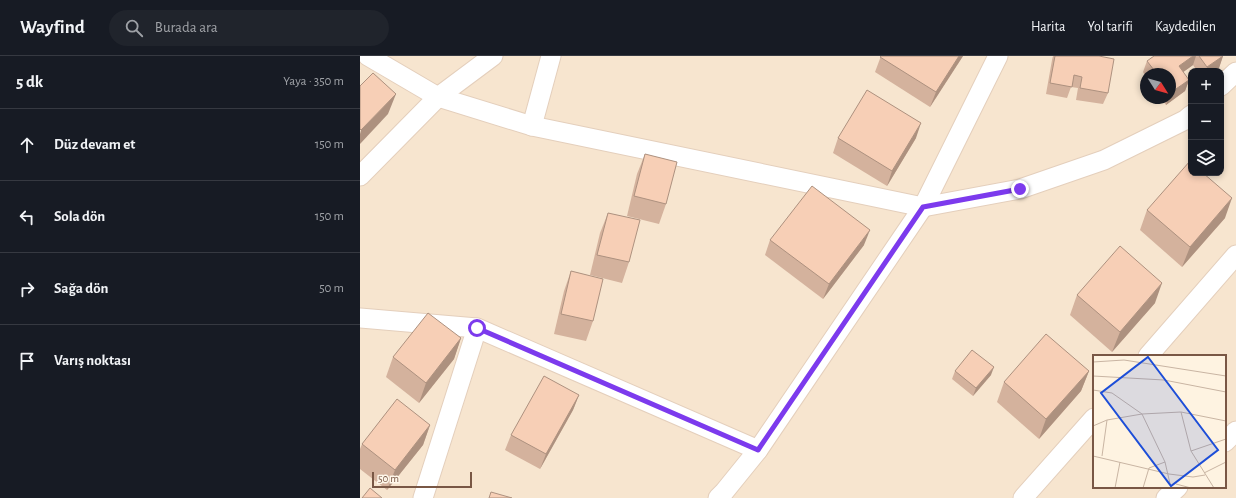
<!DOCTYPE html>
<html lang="tr">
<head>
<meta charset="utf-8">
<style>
	body { margin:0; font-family:"Alegreya Sans",sans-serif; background:#20242c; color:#f1f3f6 }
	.controls { position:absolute; right:12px; top:12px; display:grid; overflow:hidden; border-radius:8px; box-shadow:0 2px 6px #0003 }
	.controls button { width:36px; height:36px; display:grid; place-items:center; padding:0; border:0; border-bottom:1px solid #363941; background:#171b24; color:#f1f3f6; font:20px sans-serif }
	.compass { position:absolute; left:780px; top:12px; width:36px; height:36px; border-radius:50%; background:#171b24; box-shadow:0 2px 6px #0003; rotate:127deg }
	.scale { position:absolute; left:12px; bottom:10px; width:100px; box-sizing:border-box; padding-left:4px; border:2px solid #795745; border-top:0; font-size:11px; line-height:14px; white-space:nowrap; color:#795745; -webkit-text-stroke:3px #fff7ea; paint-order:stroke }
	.stop { position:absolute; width:12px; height:12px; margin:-9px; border:3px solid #7c3aed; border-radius:50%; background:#fff }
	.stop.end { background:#7c3aed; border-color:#fff; box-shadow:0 1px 4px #0008 }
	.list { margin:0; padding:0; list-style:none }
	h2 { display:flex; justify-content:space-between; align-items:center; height:52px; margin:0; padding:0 16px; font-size:17px }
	h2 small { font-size:13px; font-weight:400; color:#9ea1a6 }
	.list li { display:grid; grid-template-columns:26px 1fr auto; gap:12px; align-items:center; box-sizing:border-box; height:72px; padding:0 16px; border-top:1px solid #363941 }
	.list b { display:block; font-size:15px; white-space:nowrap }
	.list em { font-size:13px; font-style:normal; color:#9ea1a6 }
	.icon { flex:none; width:22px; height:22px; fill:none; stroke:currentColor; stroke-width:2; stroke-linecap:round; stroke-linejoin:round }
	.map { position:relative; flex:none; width:876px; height:442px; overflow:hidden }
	header { display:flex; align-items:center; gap:24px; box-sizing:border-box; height:56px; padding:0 20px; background:#171b24; border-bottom:1px solid #363941 }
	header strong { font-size:19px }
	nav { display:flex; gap:22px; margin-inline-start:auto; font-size:14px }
	.search { width:280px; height:36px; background:#20242c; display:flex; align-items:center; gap:10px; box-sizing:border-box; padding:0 14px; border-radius:22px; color:#9ea1a6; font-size:15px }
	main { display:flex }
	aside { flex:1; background:#171b24 }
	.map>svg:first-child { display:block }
</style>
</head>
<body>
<header>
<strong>Wayfind</strong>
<div class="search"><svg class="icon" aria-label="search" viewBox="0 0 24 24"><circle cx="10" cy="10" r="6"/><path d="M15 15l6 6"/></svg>Burada ara</div>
<nav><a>Harita</a><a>Yol tarifi</a><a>Kaydedilen</a></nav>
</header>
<main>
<aside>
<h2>5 dk<small>Yaya · 350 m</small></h2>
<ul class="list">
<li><svg class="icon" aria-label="ahead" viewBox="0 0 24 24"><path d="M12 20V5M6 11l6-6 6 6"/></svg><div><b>Düz devam et</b></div><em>150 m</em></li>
<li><svg class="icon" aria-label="left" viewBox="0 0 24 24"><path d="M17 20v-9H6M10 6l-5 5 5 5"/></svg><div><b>Sola dön</b></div><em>150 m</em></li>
<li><svg class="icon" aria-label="right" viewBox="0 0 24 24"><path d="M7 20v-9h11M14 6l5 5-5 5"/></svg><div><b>Sağa dön</b></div><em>50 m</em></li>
<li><svg class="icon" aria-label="arrive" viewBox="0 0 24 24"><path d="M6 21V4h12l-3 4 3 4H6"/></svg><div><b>Varış noktası</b></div></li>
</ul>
</aside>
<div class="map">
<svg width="876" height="442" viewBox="0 0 876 442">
	<rect width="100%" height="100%" fill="#fef3e1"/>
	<path fill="#f7e5cf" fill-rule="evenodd" d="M0,0H876V442H0ZM831,15H861V117H831ZM786,18H810V42H786ZM734,300H865V431H734Z"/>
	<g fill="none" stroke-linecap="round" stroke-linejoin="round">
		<g stroke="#e4cfbc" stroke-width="21">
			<g id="minor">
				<polyline points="8,0 78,41 172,70 563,151 660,133 744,104 825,64 831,59"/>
				<polyline points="861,30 876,16"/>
				<polyline points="172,70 191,0"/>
				<polyline points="0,120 78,41 133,0"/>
				<polyline points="0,262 117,272 398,394"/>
				<polyline points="788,300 876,199"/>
				<polyline points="865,386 876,375"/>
				<polyline points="63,442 117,272"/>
				<polyline points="358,442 364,436 398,394 563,151 638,0"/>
				<polyline points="663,442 734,362"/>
				<polyline points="806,442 818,431"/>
			</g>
		</g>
		<use href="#minor" stroke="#fff" stroke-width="19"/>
	</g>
	<g fill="#d4b29d">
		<polygon points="521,0 603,0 570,51 515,16"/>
		<polygon points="693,0 739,0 748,37 743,48 716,44 718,32 711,31 707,42 686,38 692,4"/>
		<polygon points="794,0 863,0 859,12 854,15 837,15 833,9 823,16 829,24 825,35 806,49 801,42 810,42 810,18 786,18 786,21 783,16 787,5"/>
		<polygon points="478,82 556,82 527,130 473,97"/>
		<polygon points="285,98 306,148 299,168 267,160 277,118"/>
		<polygon points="787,154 865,162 822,211 780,174"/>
		<polygon points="248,157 269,206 262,227 230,219 240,177"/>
		<polygon points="410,184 504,189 463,243 405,199"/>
		<polygon points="211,215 233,265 226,285 194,278 204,235"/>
		<polygon points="717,239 795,247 752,296 710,259"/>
		<polygon points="101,282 94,303 59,347 26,321 33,301"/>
		<polygon points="595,315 631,319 613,340 592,323"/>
		<polygon points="729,315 721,335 679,383 637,346 644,326"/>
		<polygon points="219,339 213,354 180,413 145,394 151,379"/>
		<polygon points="70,369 63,389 27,434 0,413 0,393 2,388"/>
	</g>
	<g fill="#ad917f">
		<polygon points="599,0 603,0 570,51 576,36"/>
		<polygon points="833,0 836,0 833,9 815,22 819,10"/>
		<polygon points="863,0 859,12 854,15 846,15 847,11"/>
		<polygon points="829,24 825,35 806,49 808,42 810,42 810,37"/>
		<polygon points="36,38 28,58 0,88 0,78 1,74"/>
		<polygon points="561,67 556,82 527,130 532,115"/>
		<polygon points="872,142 865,162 822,211 830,191"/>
		<polygon points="510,174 504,189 463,243 469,228"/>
		<polygon points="802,227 795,247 752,296 760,276"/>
		<polygon points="101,282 94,303 59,347 66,327"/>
		<polygon points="634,311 631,319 613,340 616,332"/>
		<polygon points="729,315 721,335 679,383 686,363"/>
		<polygon points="219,339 213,354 180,413 186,398"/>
		<polygon points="70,369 63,389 27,434 35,414"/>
	</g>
	<g fill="#f7cfb6" stroke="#ad917f">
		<polygon points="521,0 599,0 576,36 520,1"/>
		<polygon points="695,0 739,0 754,3 748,37 720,32 722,21 714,19 712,31 690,27"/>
		<polygon points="794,0 833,0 819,10 829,24 810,37 810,18 797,18 787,5"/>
		<polygon points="839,0 863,0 847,11"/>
		<polygon points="13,17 36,38 1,74 0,73 0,30"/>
		<polygon points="507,34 561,67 532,115 478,82"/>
		<polygon points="285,98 317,106 306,148 274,140"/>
		<polygon points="830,105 831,106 831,117 843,117 872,142 830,191 787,154"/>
		<polygon points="452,130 510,174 469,228 410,184"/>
		<polygon points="248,157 280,164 269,206 237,199"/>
		<polygon points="760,190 802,227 760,276 717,239"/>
		<polygon points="211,215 243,223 233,265 201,258"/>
		<polygon points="68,257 101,282 66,327 33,301"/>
		<polygon points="686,278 729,315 686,363 644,326"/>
		<polygon points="612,294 634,311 616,332 595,315"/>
		<polygon points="184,320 219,339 186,398 151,379"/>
		<polygon points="37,343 70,369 35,414 2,388"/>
		<polygon points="10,432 22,442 2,442"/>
		<polygon points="131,436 152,442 129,442"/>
	</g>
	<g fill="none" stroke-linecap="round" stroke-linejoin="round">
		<polyline stroke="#7c3aed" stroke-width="5" points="117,272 398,394 563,151 660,133"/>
	</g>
	<g transform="translate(733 299)">
		<rect width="133" height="133" fill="#fef3e1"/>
		<path fill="none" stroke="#c9b5a3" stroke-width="1" d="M0,7L31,5L133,21M0,21L71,25L133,37M0,35L19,38L49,59L72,107L78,133M88,57L98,96L121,133M0,71L14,65L49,59L88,57L133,66M98,96L133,84M0,101L76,119L100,122L112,120M9,101L14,65M111,118L133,107M83,129L98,133M22,133L27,107M50,133L56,113L72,107"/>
		<path fill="#1d4ed8" fill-opacity="0.15" stroke="#1d4ed8" stroke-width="2" d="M55,2L125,95L78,131L8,38Z"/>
		<rect width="133" height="133" fill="none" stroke="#795745" stroke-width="2"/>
	</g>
</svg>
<div class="controls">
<button>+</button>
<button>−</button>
<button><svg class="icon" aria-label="layers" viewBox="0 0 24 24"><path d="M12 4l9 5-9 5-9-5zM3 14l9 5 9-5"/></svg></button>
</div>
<svg class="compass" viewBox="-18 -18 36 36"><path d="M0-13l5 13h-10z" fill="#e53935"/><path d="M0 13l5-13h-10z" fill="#9ea1a6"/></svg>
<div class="scale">50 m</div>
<div class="stop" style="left:117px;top:272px"></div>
<div class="stop end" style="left:660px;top:133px"></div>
</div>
</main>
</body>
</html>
